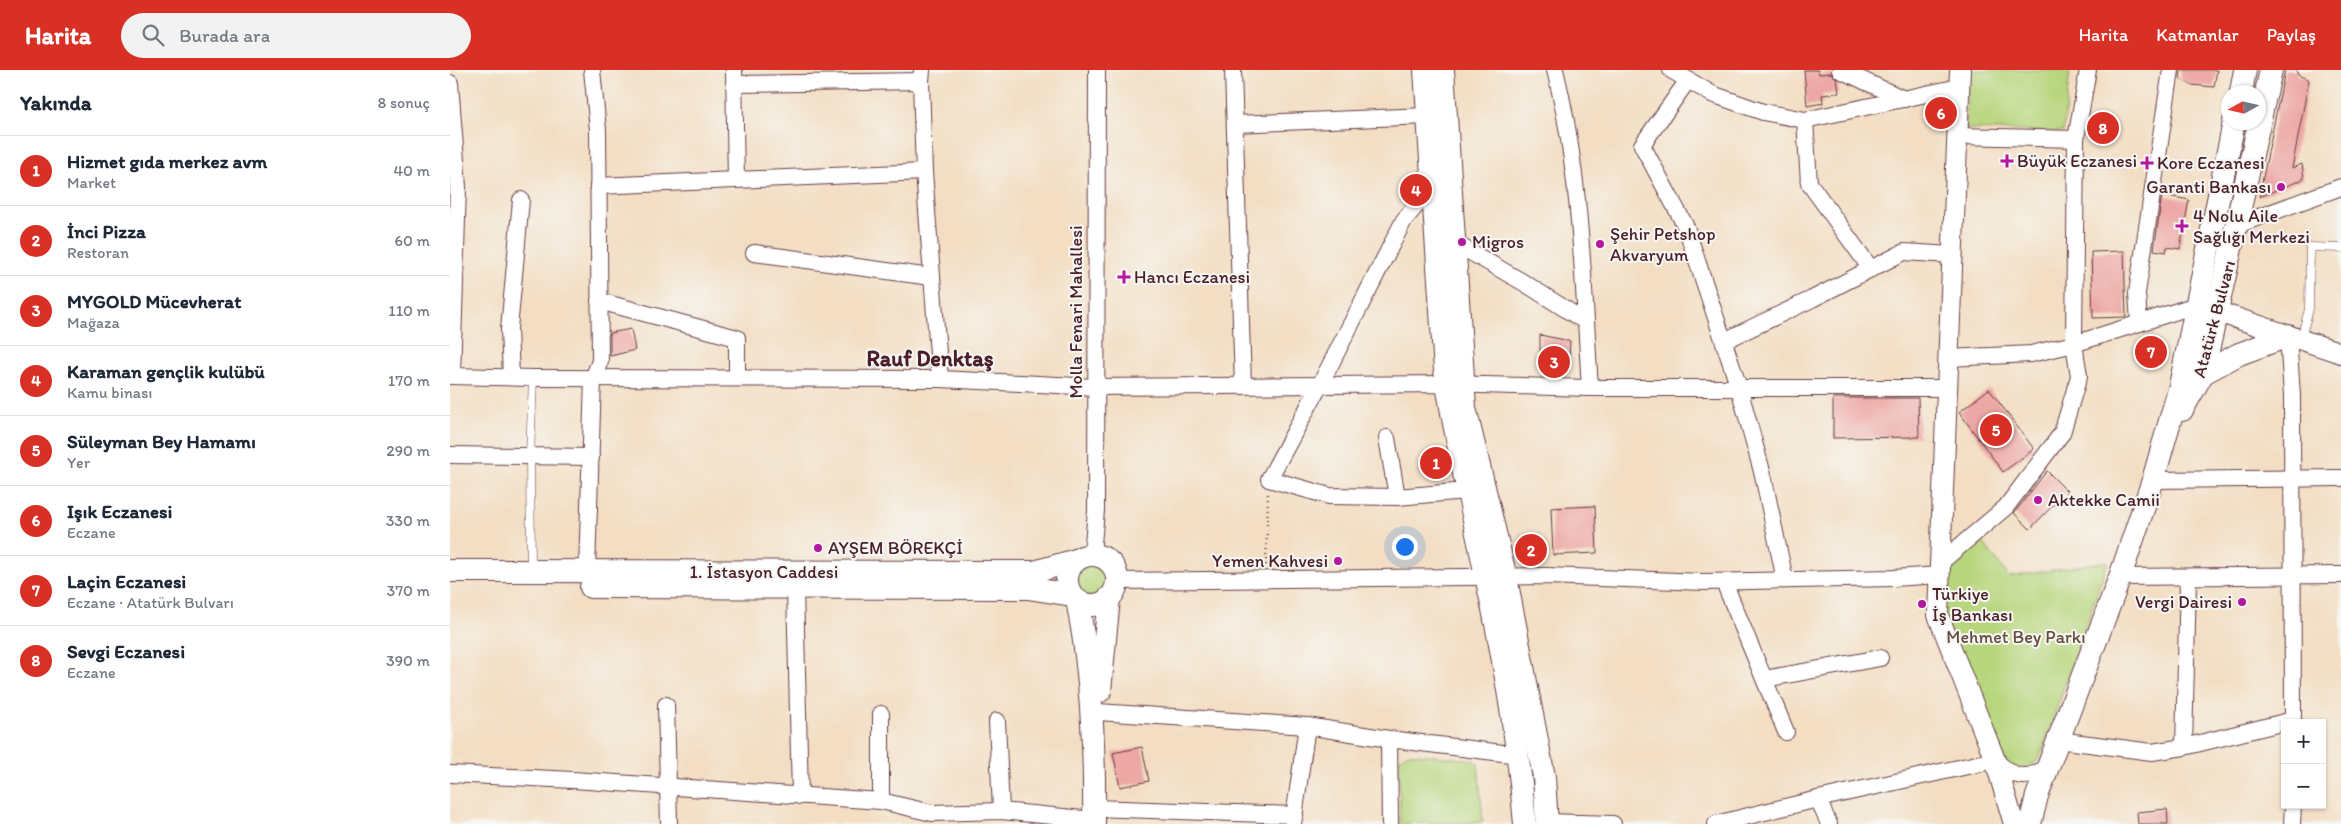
<!DOCTYPE html>
<html lang="tr">
<head>
<meta charset="utf-8">
<style>
	body { margin:0; font-family:Itim,sans-serif; background:#f2f2f3; color:#1f2937 }
	.controls { position:absolute; right:15px; bottom:15px; display:grid; overflow:hidden; border-radius:0px; box-shadow:0 1px 4px #0004 }
	.controls button { width:45px; height:45px; display:grid; place-items:center; padding:0; border:0; border-bottom:1px solid #e0e1e3; background:#fff; color:#1f2937; font:25px sans-serif }
	.compass { position:absolute; left:1771px; top:15px; width:45px; height:45px; border-radius:50%; background:#fff; box-shadow:0 1px 4px #0004; rotate:262deg }
	.you { position:absolute; left:954px; top:476px; width:18px; height:18px; margin:-12px; border:4px solid #fff; border-radius:50%; background:#1a73e8; box-shadow:0 0 0 8px #1a73e833 }
	.badge { display:grid; place-items:center; width:32px; height:32px; border-radius:50%; background:#d93025; color:#fff; font-size:16px; font-weight:700 }
	.pin { position:absolute; translate:-50% -50%; border:2px solid #fff; box-shadow:0 1px 5px #0006 }
	.list { margin:0; padding:0; list-style:none }
	h2 { display:flex; justify-content:space-between; align-items:center; height:65px; margin:0; padding:0 20px; font-size:21px }
	h2 small { font-size:16px; font-weight:400; color:#747a83 }
	.list li { display:grid; grid-template-columns:32px 1fr auto; gap:15px; align-items:center; box-sizing:border-box; height:70px; padding:0 20px; border-top:1px solid #e0e1e3 }
	.list b { display:block; font-size:19px; white-space:nowrap }
	.list p { margin:0; font-size:16px; white-space:nowrap; color:#747a83 }
	.list em { font-size:16px; font-style:normal; color:#747a83 }
	.icon { flex:none; width:28px; height:28px; fill:none; stroke:currentColor; stroke-width:2; stroke-linecap:round; stroke-linejoin:round }
	.map { position:relative; flex:none; width:1891px; height:754px; overflow:hidden }
	header { display:flex; align-items:center; gap:30px; box-sizing:border-box; height:70px; padding:0 25px; background:#d93025; color:#fff }
	header strong { font-size:24px }
	nav { display:flex; gap:28px; margin-inline-start:auto; font-size:18px }
	.search { width:350px; height:45px; background:#f2f2f3; display:flex; align-items:center; gap:12px; box-sizing:border-box; padding:0 18px; border-radius:28px; color:#747a83; font-size:19px }
	main { display:flex }
	aside { flex:1; background:#fff }
	.map>svg:first-child { display:block }
</style>
</head>
<body>
<header>
<strong>Harita</strong>
<div class="search"><svg class="icon" aria-label="search" viewBox="0 0 24 24"><circle cx="10" cy="10" r="6"/><path d="M15 15l6 6"/></svg>Burada ara</div>
<nav><a>Harita</a><a>Katmanlar</a><a>Paylaş</a></nav>
</header>
<main>
<aside>
<h2>Yakında<small>8 sonuç</small></h2>
<ul class="list">
<li><span class="badge">1</span><div><b>Hizmet gıda merkez avm</b><p>Market</p></div><em>40 m</em></li>
<li><span class="badge">2</span><div><b>İnci Pizza</b><p>Restoran</p></div><em>60 m</em></li>
<li><span class="badge">3</span><div><b>MYGOLD Mücevherat</b><p>Mağaza</p></div><em>110 m</em></li>
<li><span class="badge">4</span><div><b>Karaman gençlik kulübü</b><p>Kamu binası</p></div><em>170 m</em></li>
<li><span class="badge">5</span><div><b>Süleyman Bey Hamamı</b><p>Yer</p></div><em>290 m</em></li>
<li><span class="badge">6</span><div><b>Işık Eczanesi</b><p>Eczane</p></div><em>330 m</em></li>
<li><span class="badge">7</span><div><b>Laçin Eczanesi</b><p>Eczane · Atatürk Bulvarı</p></div><em>370 m</em></li>
<li><span class="badge">8</span><div><b>Sevgi Eczanesi</b><p>Eczane</p></div><em>390 m</em></li>
</ul>
</aside>
<div class="map">
<svg width="1891" height="754" viewBox="0 0 1891 754">
	<rect width="100%" height="100%" fill="#f6f6f2"/>
	<filter id="ink" filterUnits="userSpaceOnUse"><feTurbulence type="fractalNoise" baseFrequency=".02" numOctaves="2"/><feDisplacementMap in="SourceGraphic" scale="10" xChannelSelector="R" yChannelSelector="G"/><feConvolveMatrix kernelMatrix="1 2 1 2 8 2 1 2 1" color-interpolation-filters="sRGB"/></filter>
	<filter id="wash" filterUnits="userSpaceOnUse"><feTurbulence type="fractalNoise" baseFrequency=".0096" numOctaves="4" result="noise"/><feDisplacementMap in="SourceGraphic" scale="20" xChannelSelector="R" yChannelSelector="G"/><feGaussianBlur stdDeviation="1.12" result="paint"/><feColorMatrix in="noise" values="0 0 0 0 0 0 0 0 0 0 0 0 0 0 0 0 0 1.4 0 .05"/><feComposite in="paint" operator="in"/></filter>
	<g filter="url(#wash)">
		<rect width="100%" height="100%" fill="#f3dec3"/>
		<g fill="#b7d57b" stroke="#807a53">
			<polygon points="1518,0 1620,0 1613,62 1516,59"/>
			<path d="M1529,467L1559,507L1658,491L1590,687C1581,699 1574,699 1559,699L1492,544L1494,496Z"/>
			<circle cx="641" cy="511" r="16"/>
			<polygon points="958,683 1023,690 1028,694 1033,752 950,754 949,689"/>
		</g>
		<g id="blocks">
			<g fill="#eda7a4">
				<polygon points="1354,0 1368,0 1369,4 1381,3 1387,9 1389,23 1372,25 1373,33 1357,36"/>
				<polygon points="1731,0 1767,0 1764,17 1742,15 1730,9"/>
				<polygon points="1835,0 1846,0 1848,5 1859,10 1842,98 1852,94 1854,109 1809,127"/>
				<polygon points="1712,125 1739,130 1730,179 1717,177 1716,182 1704,180"/>
				<polygon points="1674,181 1676,247 1643,248 1641,182"/>
				<polygon points="181,259 185,280 160,286 160,263"/>
				<polygon points="1090,265 1120,271 1119,290 1090,290"/>
				<polygon points="1539,319 1584,379 1553,402 1509,342"/>
				<polygon points="1383,328 1468,328 1469,367 1383,368"/>
				<polygon points="1597,401 1617,421 1580,459 1564,443"/>
				<polygon points="1145,436 1147,483 1103,485 1101,438"/>
				<polygon points="692,677 699,711 670,717 663,683"/>
				<polygon points="1717,739 1718,754 1688,754 1687,742"/>
			</g>
		</g>
	</g>
	<g filter="url(#ink)">
		<use href="#blocks" fill-opacity="0" stroke="#633c42" stroke-width="1"/>
		<g fill="none" stroke-linecap="round" stroke-linejoin="round">
			<g stroke="#633c42" stroke-width="9">
				<g id="service">
					<polyline points="1851,268 1859,239 1860,177 1891,178"/>
					<polyline points="81,499 80,386 83,308"/>
				</g>
			</g>
			<g stroke="#633c42" stroke-width="18">
				<g id="minor">
					<polyline points="284,0 286,110"/>
					<polyline points="472,0 471,11 474,102 490,309"/>
					<polyline points="783,0 793,316"/>
					<path d="M1105,0C1131,104 1133,211 1140,318"/>
					<polyline points="1221,0 1262,24 1313,42 1355,50 1509,17"/>
					<polyline points="1390,0 1454,29"/>
					<polyline points="1238,10 1192,75 1236,157 1289,318 1313,405 1335,510"/>
					<polyline points="0,13 8,117 2,306"/>
					<polyline points="284,14 471,11"/>
					<polyline points="1355,50 1359,113 1421,199"/>
					<polyline points="785,54 977,46"/>
					<polyline points="1507,66 1626,69"/>
					<polyline points="148,116 474,102"/>
					<polyline points="982,117 954,150 870,315 819,409 879,426 947,427 1028,420"/>
					<polyline points="1787,155 1891,117"/>
					<polyline points="1003,172 1076,214 1136,252"/>
					<polyline points="304,183 481,207"/>
					<polyline points="149,231 287,268 287,308"/>
					<polyline points="1689,253 1687,223 1721,0"/>
					<polyline points="1838,266 1842,325 1843,653"/>
					<polyline points="1274,271 1362,229 1454,182 1502,185"/>
					<polyline points="1498,288 1581,284 1624,274 1746,235"/>
					<polyline points="0,306 83,308 490,309 646,317 997,314 1140,318 1497,318"/>
					<polyline points="61,307 59,259 71,130"/>
					<polyline points="937,368 947,427"/>
					<polyline points="0,385 141,387"/>
					<polyline points="1703,410 1891,408"/>
					<polyline points="642,484 646,441 647,0"/>
					<polyline points="1490,493 1556,437 1612,363 1629,306 1624,274 1626,69 1638,0"/>
					<polyline points="137,501 143,308 150,291 148,60 142,0"/>
					<polyline points="1670,507 1891,505"/>
					<polyline points="667,511 1097,506 1254,512 1443,508 1490,505"/>
					<polyline points="1274,512 1336,662"/>
					<polyline points="345,518 350,726"/>
					<polyline points="1314,609 1430,588"/>
					<polyline points="216,635 219,754"/>
					<polyline points="648,642 857,656 939,669 1069,685"/>
					<polyline points="431,644 431,731"/>
					<polyline points="547,651 551,741"/>
					<polyline points="939,669 940,754"/>
					<polyline points="1608,670 1702,682 1734,677 1843,650"/>
					<polyline points="1734,677 1738,508"/>
					<polyline points="0,704 123,710 431,731 482,743 551,741 644,750"/>
					<polyline points="1368,729 1379,754"/>
					<polyline points="644,738 845,745"/>
					<polyline points="1097,752 1163,754"/>
					<polyline points="843,754 857,656"/>
					<path d="M1266,754L1368,729L1545,690C1563,708 1579,713 1599,694"/>
					<polyline points="1842,754 1843,735"/>
				</g>
			</g>
			<g stroke="#633c42" stroke-width="22">
				<g id="tertiary">
					<polyline points="1510,0 1488,545 1545,690 1564,754"/>
					<polyline points="1768,242 1891,283"/>
				</g>
			</g>
			<g stroke="#633c42" stroke-width="24">
				<g id="secondary">
					<path d="M975,0L995,301C1005,370 1022,437 1036,506C1054,588 1068,671 1075,754"/>
					<polyline points="993,0 1015,338 1056,508 1094,707 1097,754"/>
					<polyline points="1791,22 1795,0"/>
					<polyline points="1746,307 1789,284 1838,266"/>
					<polyline points="1732,340 1753,303 1821,0"/>
					<circle cx="642" cy="510" r="25"/>
					<polyline points="0,501 584,502 626,490"/>
					<polyline points="141,517 578,518 622,525"/>
					<path d="M627,530C642,604 645,679 644,754"/>
					<polyline points="650,621 659,528"/>
					<polyline points="1580,754 1587,726 1670,507 1703,410 1730,316 1784,52"/>
				</g>
			</g>
			<polyline stroke="#633c42" stroke-width="2.5" stroke-dasharray="1 4" stroke-linecap="butt" points="816,495 818,423"/>
			<use href="#service" stroke="#fff" stroke-width="8"/>
			<use href="#minor" stroke="#fff" stroke-width="16"/>
			<use href="#tertiary" stroke="#fff" stroke-width="20"/>
			<use href="#secondary" stroke="#fff" stroke-width="22"/>
		</g>
	</g>
	<g fill="#b5179e" stroke="#f6f6f2" stroke-width="2">
		<path d="M1554.5 83.5h5v5h5v5h-5v5h-5v-5h-5v-5h5z"/>
		<path d="M1694.5 85.5h5v5h5v5h-5v5h-5v-5h-5v-5h5z"/>
		<circle cx="1831" cy="117" r="5"/>
		<path d="M1729.5 148.5h5v5h5v5h-5v5h-5v-5h-5v-5h5z"/>
		<circle cx="1012" cy="172" r="5"/>
		<circle cx="1150" cy="174" r="5"/>
		<path d="M671.5 199.5h5v5h5v5h-5v5h-5v-5h-5v-5h5z"/>
		<circle cx="1588" cy="430" r="5"/>
		<circle cx="368" cy="478" r="5"/>
		<circle cx="888" cy="491" r="5"/>
		<circle cx="1792" cy="532" r="5"/>
		<circle cx="1472" cy="534" r="5"/>
	</g>
	<g text-anchor="middle" dominant-baseline="central" stroke-width="4" stroke-linejoin="round" paint-order="stroke">
		<g font-size="18" fill="#4a1f2b" stroke="#f6f6f2" text-anchor="start">
			<text x="1567" y="91">Büyük Eczanesi</text>
			<text x="1707" y="93">Kore Eczanesi</text>
			<text x="1821" y="117" text-anchor="end">Garanti Bankası</text>
			<text x="1743" y="146">4 Nolu Aile<tspan x="1743" dy="21">Sağlığı Merkezi</tspan></text>
			<text x="1160" y="164">Şehir Petshop<tspan x="1160" dy="21">Akvaryum</tspan></text>
			<text x="1022" y="172">Migros</text>
			<text x="684" y="207">Hancı Eczanesi</text>
			<text x="1598" y="430">Aktekke Camii</text>
			<text x="378" y="478">AYŞEM BÖREKÇİ</text>
			<text x="878" y="491" text-anchor="end">Yemen Kahvesi</text>
			<text x="1482" y="524">Türkiye<tspan x="1482" dy="21">İş Bankası</tspan></text>
			<text x="1782" y="532" text-anchor="end">Vergi Dairesi</text>
		</g>
		<g font-size="18" fill="#4a1f2b" stroke="#f6f6f2">
			<text transform="translate(626 242) rotate(-90)">Molla Fenari Mahallesi</text>
			<text transform="translate(1764 249) rotate(-75)">Atatürk Bulvarı</text>
			<text x="314" y="502">1. İstasyon Caddesi</text>
		</g>
		<g font-size="18" fill="#654c3f" stroke="#f6f6f2">
			<text x="1566" y="567">Mehmet Bey Parkı</text>
		</g>
		<g font-size="22" font-weight="bold" fill="#4a1f2b" stroke="#f6f6f2">
			<text x="480" y="288">Rauf Denktaş</text>
		</g>
	</g>
</svg>
<div class="controls">
<button>+</button>
<button>−</button>
</div>
<svg class="compass" viewBox="-18 -18 36 36"><path d="M0-13l5 13h-10z" fill="#e53935"/><path d="M0 13l5-13h-10z" fill="#747a83"/></svg>
<div class="you"></div>
<div class="pin badge" style="left:986px;top:393px">1</div>
<div class="pin badge" style="left:1081px;top:480px">2</div>
<div class="pin badge" style="left:1104px;top:292px">3</div>
<div class="pin badge" style="left:966px;top:120px">4</div>
<div class="pin badge" style="left:1546px;top:360px">5</div>
<div class="pin badge" style="left:1491px;top:43px">6</div>
<div class="pin badge" style="left:1701px;top:282px">7</div>
<div class="pin badge" style="left:1653px;top:58px">8</div>
</div>
</main>
</body>
</html>
